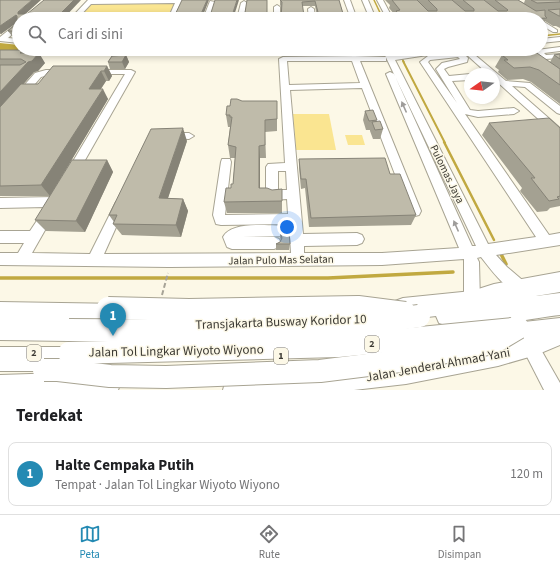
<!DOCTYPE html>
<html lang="id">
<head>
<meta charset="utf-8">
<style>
	body { margin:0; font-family:"Source Sans 3",sans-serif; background:#f6f6f6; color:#202124 }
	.compass { position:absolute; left:464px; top:68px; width:36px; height:36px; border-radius:50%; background:#fff; box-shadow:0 2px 6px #0003; rotate:256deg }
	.you { position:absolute; left:287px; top:227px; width:14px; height:14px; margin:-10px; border:3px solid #fff; border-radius:50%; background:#1a73e8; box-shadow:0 0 0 6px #1a73e833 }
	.badge { display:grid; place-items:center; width:26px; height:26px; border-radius:50%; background:#248ab3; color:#fff; font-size:13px; font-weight:700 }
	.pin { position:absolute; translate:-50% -33px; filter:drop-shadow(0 1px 2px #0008) }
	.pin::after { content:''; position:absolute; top:21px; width:14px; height:12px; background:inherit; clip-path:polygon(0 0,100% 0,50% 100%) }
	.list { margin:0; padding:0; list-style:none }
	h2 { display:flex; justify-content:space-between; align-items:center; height:52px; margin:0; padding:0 16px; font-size:17px }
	h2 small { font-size:13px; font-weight:400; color:#757577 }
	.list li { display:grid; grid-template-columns:26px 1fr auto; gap:12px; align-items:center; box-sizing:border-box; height:64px; margin:0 8px 8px; padding:0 8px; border:1px solid #e0e0e0; border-radius:8px }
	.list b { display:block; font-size:15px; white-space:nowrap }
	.list p { margin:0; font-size:13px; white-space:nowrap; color:#757577 }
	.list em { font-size:13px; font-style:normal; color:#757577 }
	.icon { flex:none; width:22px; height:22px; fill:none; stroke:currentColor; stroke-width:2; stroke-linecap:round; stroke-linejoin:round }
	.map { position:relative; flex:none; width:560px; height:390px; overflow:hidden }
	.search { position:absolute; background:#fff; box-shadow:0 2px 6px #0003; left:12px; right:12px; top:12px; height:44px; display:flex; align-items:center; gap:10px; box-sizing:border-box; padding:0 14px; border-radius:22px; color:#757577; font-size:15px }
	.sheet { height:124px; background:#fff }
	nav { display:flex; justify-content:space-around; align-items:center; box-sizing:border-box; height:56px; border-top:1px solid #e0e0e0; background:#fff; font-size:11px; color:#757577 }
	nav a { display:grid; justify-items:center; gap:2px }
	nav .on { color:#248ab3 }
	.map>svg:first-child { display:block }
</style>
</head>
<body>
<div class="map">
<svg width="560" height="390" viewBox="0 0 560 390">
	<rect width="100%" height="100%" fill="#fcf8e7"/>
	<g fill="#fae591">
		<polygon points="93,0 176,0 168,19 76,19"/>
		<polygon points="293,114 329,114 336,150 296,150"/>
		<polygon points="345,135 362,135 365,145 348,145"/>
	</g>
	<polygon fill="#c1a941" points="0,43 19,45 19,49 57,49 49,54 0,52"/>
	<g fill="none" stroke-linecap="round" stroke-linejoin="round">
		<g stroke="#c1a941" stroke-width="1.5">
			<polyline points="374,0 383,19"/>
			<polyline points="541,36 560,34"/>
			<polyline points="397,49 404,62"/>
			<polyline points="53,50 398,49"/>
		</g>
		<polyline stroke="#c1a941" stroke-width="2" points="403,61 445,143"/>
		<polyline stroke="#c1a941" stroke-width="2.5" points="444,142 494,240"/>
		<g stroke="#c1a941" stroke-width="3.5">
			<polyline points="500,252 506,264"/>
			<polyline points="0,278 328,278 453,272"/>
		</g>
		<g stroke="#a8a493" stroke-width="2">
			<g id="minor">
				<polygon points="88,0 182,0 182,1 174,19 168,19 175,3 91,4 77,19 70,19"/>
				<polygon points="344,0 350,0 357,19 351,19"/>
				<polygon points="362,0 368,0 376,19 370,19"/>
				<polygon points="377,0 383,0 393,19 387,19"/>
				<polygon points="210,1 215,2 209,19 203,19"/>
				<polygon points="244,1 247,3 243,19 237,19 241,3"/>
				<polygon points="277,5 280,7 280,19 274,19 274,7"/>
				<polygon points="311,7 314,9 315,19 309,19 308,9"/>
				<polygon points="541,20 557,30 557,32 553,32 541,25"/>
				<polygon points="19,22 19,28 8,38 19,39 19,43 0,41 0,37"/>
				<polygon points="560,37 560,41 541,43 541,39"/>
				<polygon points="560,47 560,51 544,53 546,55 560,54 560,58 545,59 533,52 537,50"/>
				<path d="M382,49H390L393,55L434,50L438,52L434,54L395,60L488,244L536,237L420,62L428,56L483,49H506L502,51L475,55L506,81L530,83L560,106V114L557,113L525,87L512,86L560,128V136L556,135L494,79V74H488L467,55L466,56L468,58L467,62L448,67L444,69L449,76L470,74V80L452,81L470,110L478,111L514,108L519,111L514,114L478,117L465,114L549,235L560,233V245L496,255L507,267L527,284L529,289L527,294L522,296C505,289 492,271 481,257L477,258L479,262L480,302L477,307L472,309L467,307L464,302V259L382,265L169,267L0,265V253H18L24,243H0V231H30L46,207L0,208V198L55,197L59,199L61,202L32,253L90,254L116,202L120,200L124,202L126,205L104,254L291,253L290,236L242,237H274L279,239L281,243L279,247L274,249H232L227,247L223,237C232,220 273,226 289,226V224L221,225L216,224L213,215L221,162L222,159H230L231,162L225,215L288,214L287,199L272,200L268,198L266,195V167L268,164L285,163L279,59L283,57L355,56L386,57V61H360L421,211L419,215L415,216L411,215L409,211L362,88L290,90L303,234L357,233L362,235L364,239L362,243L357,245L304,246V253H382L459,248L386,74L390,72L394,74L472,246H476ZM458,57L460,59L442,63L436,69L457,103L428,62L430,60ZM287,61H352L360,83L289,85ZM278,171H286L287,190H278Z"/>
				<polygon points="509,49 518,49 560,78 560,85"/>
				<path d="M46,70H64L68,72C62,77 49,74 41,77L3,121L0,122V113L35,73Z"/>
				<polygon points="91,70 131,70 135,72 76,176 68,176 66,173 125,74 91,74"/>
				<polygon points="169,133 189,133 194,136 189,139 165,138 164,136"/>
				<polygon points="530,339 536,341 560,383 560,390 544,390 522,347 524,341"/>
				<polygon points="232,376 238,379 241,390 223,390 226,379"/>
			</g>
		</g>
		<g stroke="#a8a493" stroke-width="2">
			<g id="major">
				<path d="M560,324V345L536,355L498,366L406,384L354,390H238L236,385L239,377L247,374C352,370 462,364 560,324Z"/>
				<polygon points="61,373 109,374 117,377 120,385 118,390 0,390 0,375"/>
			</g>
		</g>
		<g stroke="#a8a493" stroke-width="2">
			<g id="highway">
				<path d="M560,272V292L536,296L560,293V315C532,318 463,333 439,323L436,316L403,320L395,317L392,309L395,301L403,298L472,291L494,284Z"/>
				<polygon points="0,302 123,304 131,307 134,315 131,323 123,326 79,325 80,330 77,338 69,341 0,340"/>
				<polygon points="560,318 560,340 505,348 497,344 493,336 497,328 505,324"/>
				<polygon points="0,347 65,347 74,350 77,359 74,368 65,371 0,371"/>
			</g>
		</g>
		<use href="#minor" fill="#fff" fill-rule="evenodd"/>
		<use href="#major" fill="#fff" fill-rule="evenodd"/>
		<use href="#highway" fill="#fff" fill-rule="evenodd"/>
		<g stroke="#a8a493" stroke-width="24" stroke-linecap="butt">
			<g id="highway-bridge">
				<polyline points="108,308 189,310 358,307 405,313"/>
				<polyline points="69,330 217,331 361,324 419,316"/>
				<polyline points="69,353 338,346 512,329"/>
				<polyline points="44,370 58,370 110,376 166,377 320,371 400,361 493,343 518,328"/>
			</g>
		</g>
		<polyline stroke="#a6a397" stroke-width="2" stroke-dasharray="5 2.5" stroke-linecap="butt" points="162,295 168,273"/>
		<use href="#highway-bridge" stroke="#fff" stroke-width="22"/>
	</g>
	<g fill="#a4a192" fill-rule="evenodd">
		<polygon points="0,0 25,14 27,14 81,0 19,19 19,37 12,36 8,31 17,23 17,22 1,34 0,34"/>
		<path d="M280,0H339L344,17V19H281V7L280,5ZM302,6H315L317,16H304Z"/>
		<polygon points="385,0 518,0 524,3 525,0 560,0 560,28 556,26 553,26 545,21 541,27 541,19 394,19 395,15 389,8 390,5"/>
		<polygon points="0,50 23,50 24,53 45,63 38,71 34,72 23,84 38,84 107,66 112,76 109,81 106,81 101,89 108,99 50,196 0,196"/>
		<polygon points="560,54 560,104 531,82 523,79 507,80 498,72 499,70 495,67 502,55 550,62 554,55"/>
		<polygon points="126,55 129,62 125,69 110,69 108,62"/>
		<polygon points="242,101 277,101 277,131 265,132 266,158 260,158 260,188 282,201 282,213 227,213 224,202 233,184 235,158 230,158 228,145 230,127 228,127 226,115 230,106"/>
		<polygon points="365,111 377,120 376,121 383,129 380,139 373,139 370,131 370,130 366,130 363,120"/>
		<polygon points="489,123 560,128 560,206 550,208 547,211 537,212 520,191 522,188 482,135"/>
		<polygon points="187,141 168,198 183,199 188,211 181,237 122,235 113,224 114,222 109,215"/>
		<polygon points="299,159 390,174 416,215 411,225 309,227 305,188 301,189 299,168"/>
		<polygon points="107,160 113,172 85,232 46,231 35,220"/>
		<polygon points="280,232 290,244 289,250 276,250 276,244 280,242 281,241 280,238"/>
	</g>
	<g fill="#868377">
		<polygon points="32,0 41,0 21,18 18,14 18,12"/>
		<polygon points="74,0 81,0 63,19 55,19"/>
		<polygon points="207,0 209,0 202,18 201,14"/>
		<polygon points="237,0 239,0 233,19 231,19"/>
		<polygon points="16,15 19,21 1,34 0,32 0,26"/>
		<polygon points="39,53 45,63 38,71 34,72 0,111 0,92 28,62"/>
		<polygon points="126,55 129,62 125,69 122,62"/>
		<polygon points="107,66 112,76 109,81 104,71"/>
		<polygon points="101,71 106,81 94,99 89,89"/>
		<polygon points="103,89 108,99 50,196 41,185"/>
		<polygon points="183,128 187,141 164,210 159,198"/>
		<polygon points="259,146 260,158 260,200 259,188"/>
		<polygon points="107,160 113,172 85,232 76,221"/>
		<polygon points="183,199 188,211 181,237 176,225"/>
	</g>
	<g fill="#bfbbaa" stroke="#868377" fill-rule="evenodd">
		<polygon points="0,0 32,0 18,12 18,14 27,14 44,0 74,0 55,19 19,19 19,31 8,31 17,23 17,16 16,15 0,26"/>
		<polygon points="182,0 207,0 201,14 202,16 210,16 215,0 237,0 231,19 173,19"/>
		<polygon points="247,0 267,0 267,19 244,19"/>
		<path d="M280,0H339L344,17H342L343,19H281L282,2ZM315,1L319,16H304L302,2Z"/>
		<polygon points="392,0 417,0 428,11 437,11 437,9 428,0 452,0 465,11 474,11 474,9 463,0 484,0 498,11 507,11 508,10 495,0 518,0 536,11 545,10 545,16 547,18 529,19 449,19 448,18 403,19 396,11 400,10"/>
		<polygon points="531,0 560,0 560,2 537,3"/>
		<polygon points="560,9 560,16 559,16 548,10"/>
		<polygon points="0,50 23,50 20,53 39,53 32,61 28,62 0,92 0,65 20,65 26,62 21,59 0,59"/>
		<polygon points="534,51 560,69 560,85 539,70 530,67 514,68 504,60 508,60 502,55"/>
		<polygon points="560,54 560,59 554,55"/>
		<polygon points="126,55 122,62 108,62 112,56"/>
		<polygon points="53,66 107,66 104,71 101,71 89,89 103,89 41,185 0,186 0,107 21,84 38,84"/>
		<polygon points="231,99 237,99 242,101 277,101 277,119 265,120 265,145 259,146 259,188 267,188 272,190 282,189 282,201 224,202 226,188 231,188 231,184 233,184 236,147 228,145 232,117 230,117 230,115 226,115 227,106 230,106"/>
		<polygon points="373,110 377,120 369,121 365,111"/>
		<polygon points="549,118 560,128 560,196 557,197 559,199 549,201 531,178 535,178 489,123"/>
		<polygon points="380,121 383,129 375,130 372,122"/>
		<polygon points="183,128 159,198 183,199 176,225 113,224 117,215 109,215 151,129"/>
		<polygon points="385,158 390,174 400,174 416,215 311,218 306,179 301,179 299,159"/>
		<polygon points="72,160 107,160 76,221 35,220"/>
		<polygon points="289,231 290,244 276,244 280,242 282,238 280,232"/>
	</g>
	<defs><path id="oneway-solid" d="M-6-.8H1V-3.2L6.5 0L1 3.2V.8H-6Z"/></defs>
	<g fill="#9e9c9a">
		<use href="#oneway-solid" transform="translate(404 107) rotate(-114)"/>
		<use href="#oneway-solid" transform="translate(456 226) rotate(-114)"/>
	</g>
	<g text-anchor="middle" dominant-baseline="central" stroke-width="3" stroke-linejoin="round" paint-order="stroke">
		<g fill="#fcf8e7" stroke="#76736a" stroke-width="1">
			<rect x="365" y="336" width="14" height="16" rx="3"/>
			<rect x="27" y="345" width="14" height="16" rx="3"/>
			<rect x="274" y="348" width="14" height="16" rx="3"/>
		</g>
		<g font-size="10" font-weight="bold" fill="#3c3a34">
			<text x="372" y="344">2</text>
			<text x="34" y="353">2</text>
			<text x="281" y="356">1</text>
		</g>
		<g font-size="11" fill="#3c3a34" stroke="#fcf8e7">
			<text transform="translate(447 174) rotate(64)">Pulomas Jaya</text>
			<text transform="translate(281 260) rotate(-1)">Jalan Pulo Mas Selatan</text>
		</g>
		<g font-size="13" fill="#3c3a34" stroke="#fcf8e7">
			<text transform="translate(281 322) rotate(-2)">Transjakarta Busway Koridor 10</text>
			<text transform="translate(176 351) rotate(-1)">Jalan Tol Lingkar Wiyoto Wiyono</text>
			<text transform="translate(438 365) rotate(-10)">Jalan Jenderal Ahmad Yani</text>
		</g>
	</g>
</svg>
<svg class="compass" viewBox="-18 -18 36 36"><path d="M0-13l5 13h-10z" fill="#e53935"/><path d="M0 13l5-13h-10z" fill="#757577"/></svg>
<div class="you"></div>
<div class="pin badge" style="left:113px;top:336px">1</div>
<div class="search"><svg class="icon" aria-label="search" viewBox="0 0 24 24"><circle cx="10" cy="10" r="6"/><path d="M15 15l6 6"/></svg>Cari di sini</div>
</div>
<section class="sheet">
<h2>Terdekat<small></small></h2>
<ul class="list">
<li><span class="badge">1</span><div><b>Halte Cempaka Putih</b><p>Tempat · Jalan Tol Lingkar Wiyoto Wiyono</p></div><em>120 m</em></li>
</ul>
</section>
<nav>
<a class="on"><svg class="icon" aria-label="map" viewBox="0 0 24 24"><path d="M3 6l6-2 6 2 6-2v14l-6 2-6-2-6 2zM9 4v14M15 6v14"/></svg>Peta</a>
<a><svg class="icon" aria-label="directions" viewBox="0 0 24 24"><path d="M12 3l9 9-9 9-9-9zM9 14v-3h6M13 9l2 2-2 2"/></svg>Rute</a>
<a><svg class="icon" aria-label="saved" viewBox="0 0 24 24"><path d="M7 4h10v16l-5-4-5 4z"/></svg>Disimpan</a>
</nav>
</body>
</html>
